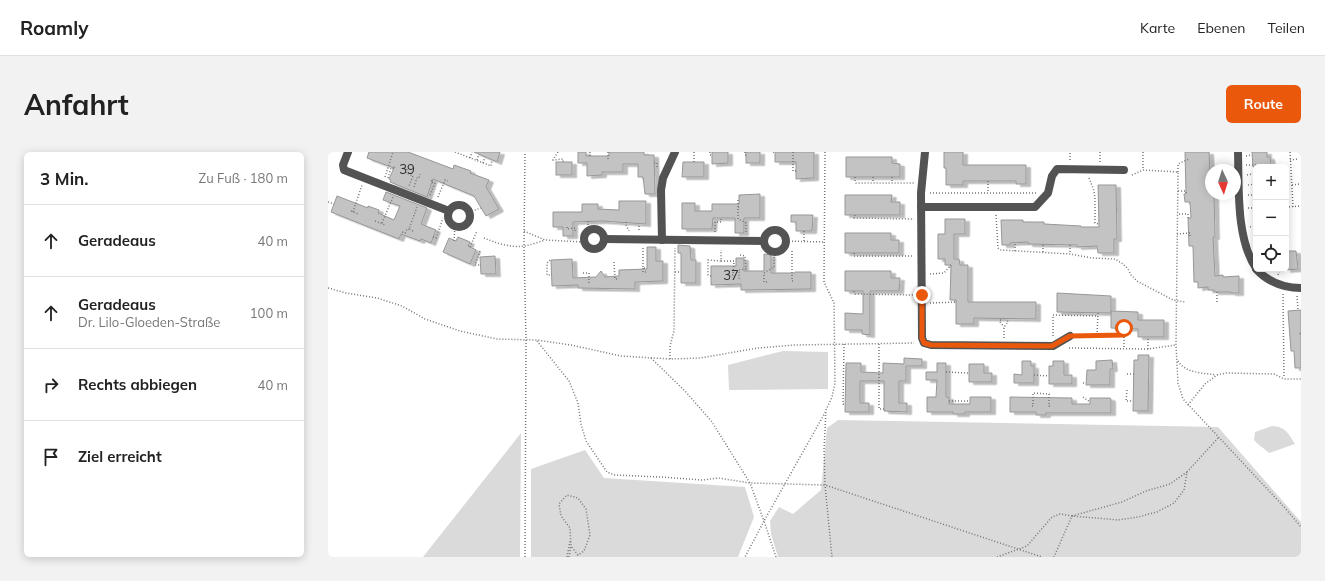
<!DOCTYPE html>
<html lang="de">
<head>
<meta charset="utf-8">
<style>
	body { margin:0; font-family:Mulish,sans-serif; background:#f2f2f2; color:#222 }
	.controls { position:absolute; right:12px; top:12px; display:grid; overflow:hidden; border-radius:6px; box-shadow:0 2px 10px #0003 }
	.controls button { width:36px; height:36px; display:grid; place-items:center; padding:0; border:0; border-bottom:1px solid #e0e0e0; background:#fff; color:#222; font:20px sans-serif }
	.compass { position:absolute; left:877px; top:12px; width:36px; height:36px; border-radius:50%; background:#fff; box-shadow:0 2px 10px #0003; rotate:176deg }
	.stop { position:absolute; width:12px; height:12px; margin:-9px; border:3px solid #ea580c; border-radius:50%; background:#fff }
	.stop.end { background:#ea580c; border-color:#fff; box-shadow:0 1px 4px #0008 }
	.list { margin:0; padding:0; list-style:none }
	h2 { display:flex; justify-content:space-between; align-items:center; height:52px; margin:0; padding:0 16px; font-size:17px }
	h2 small { font-size:13px; font-weight:400; color:#767676 }
	.list li { display:grid; grid-template-columns:26px 1fr auto; gap:12px; align-items:center; box-sizing:border-box; height:72px; padding:0 16px; border-top:1px solid #e0e0e0 }
	.list b { display:block; font-size:15px; white-space:nowrap }
	.list p { margin:0; font-size:13px; white-space:nowrap; color:#767676 }
	.list em { font-size:13px; font-style:normal; color:#767676 }
	.icon { flex:none; width:22px; height:22px; fill:none; stroke:currentColor; stroke-width:2; stroke-linecap:round; stroke-linejoin:round }
	.map { position:relative; flex:none; width:973px; height:405px; overflow:hidden; border-radius:6px }
	header { display:flex; align-items:center; gap:24px; box-sizing:border-box; height:56px; padding:0 20px; background:#fff; border-bottom:1px solid #e0e0e0 }
	header strong { font-size:19px }
	nav { display:flex; gap:22px; margin-inline-start:auto; font-size:14px }
	.intro { display:flex; align-items:center; justify-content:space-between; box-sizing:border-box; height:96px; padding:0 24px }
	h1 { margin:0; font-size:28px }
	.button { padding:10px 18px; border-radius:6px; background:#ea580c; color:#fff; font-size:14px; font-weight:700 }
	main { display:flex; gap:24px; padding:0 24px }
	aside { flex:1; background:#fff; border-radius:6px; box-shadow:0 2px 10px #0003 }
	.map>svg:first-child { display:block }
</style>
</head>
<body>
<header>
<strong>Roamly</strong>
<nav><a>Karte</a><a>Ebenen</a><a>Teilen</a></nav>
</header>
<div class="intro"><h1>Anfahrt</h1><a class="button">Route</a></div>
<main>
<aside>
<h2>3 Min.<small>Zu Fuß · 180 m</small></h2>
<ul class="list">
<li><svg class="icon" aria-label="ahead" viewBox="0 0 24 24"><path d="M12 20V5M6 11l6-6 6 6"/></svg><div><b>Geradeaus</b></div><em>40 m</em></li>
<li><svg class="icon" aria-label="ahead" viewBox="0 0 24 24"><path d="M12 20V5M6 11l6-6 6 6"/></svg><div><b>Geradeaus</b><p>Dr. Lilo-Gloeden-Straße</p></div><em>100 m</em></li>
<li><svg class="icon" aria-label="right" viewBox="0 0 24 24"><path d="M7 20v-9h11M14 6l5 5-5 5"/></svg><div><b>Rechts abbiegen</b></div><em>40 m</em></li>
<li><svg class="icon" aria-label="arrive" viewBox="0 0 24 24"><path d="M6 21V4h12l-3 4 3 4H6"/></svg><div><b>Ziel erreicht</b></div></li>
</ul>
</aside>
<div class="map">
<svg width="973" height="405" viewBox="0 0 973 405">
	<defs>
		<filter id="shadow"><feDropShadow dx="4.5" dy="2.5" stdDeviation="0" flood-color="#0004"/></filter>
	</defs>
	<rect width="100%" height="100%" fill="#fff"/>
	<g fill="#dadada">
		<polygon points="455,199 500,200 500,237 401,238 400,213"/>
		<polygon points="510,268 890,275 973,370 973,405 450,405 443,382 442,369 451,355 465,362 493,338 499,276"/>
		<path d="M944,274C958,275 960,281 967,292L941,301C936,296 931,294 926,288L927,280Z"/>
		<polygon points="193,281 192,405 95,405"/>
		<polygon points="257,298 276,326 417,335 426,365 410,405 203,405 203,317"/>
	</g>
	<g fill="#c3c3c3" stroke="#979797" filter="url(#shadow)">
		<polygon points="41,0 80,0 125,17 126,13 143,19 142,21 161,28 158,35 171,57 158,64 146,44 105,27 99,45 62,30 63,28 61,27 66,16 39,6"/>
		<polygon points="146,0 172,0 169,10"/>
		<polygon points="250,0 258,0 258,4 281,4 281,0 316,0 316,3 326,3 327,42 317,42 315,25 310,25 310,12 295,12 295,20 274,20 274,23 259,24 259,11 250,11"/>
		<polygon points="384,0 400,0 400,11 384,12"/>
		<rect x="418" y="0" width="14" height="11"/>
		<polygon points="447,0 486,0 486,26 468,27 468,10 447,10"/>
		<polygon points="616,0 635,0 635,13 698,13 698,32 688,32 688,29 635,29 635,33 618,33 618,16 616,16"/>
		<polygon points="857,0 881,0 883,42 886,43 887,85 885,85 887,124 895,123 895,125 911,124 911,141 903,141 903,140 886,140 886,138 880,138 880,135 870,136 870,130 866,130 865,94 861,94 860,66 863,66 862,50 857,50 856,42 858,42"/>
		<polygon points="924,0 939,0 939,5 942,5 943,14 925,15"/>
		<polygon points="518,5 564,5 564,11 572,12 572,25 518,25"/>
		<rect x="228" y="10" width="16" height="13"/>
		<polygon points="355,10 376,10 376,25 354,25"/>
		<polygon points="770,33 788,33 789,87 786,87 786,101 770,101 769,94 749,95 749,93 700,92 700,90 682,91 682,93 674,93 673,68 695,68 695,70 716,70 716,72 753,74 753,75 771,75"/>
		<polygon points="58,40 99,56 93,72 108,78 103,91 93,87 92,89 73,82 71,87 3,60 9,44 40,56 40,54 51,58 50,61 66,68 72,54 55,48"/>
		<polygon points="432,42 432,66 416,66 416,81 407,81 407,66 385,66 384,77 354,77 354,51 367,51 367,59 384,59 384,52 411,52 411,43"/>
		<polygon points="517,43 564,43 563,50 572,50 572,63 517,63"/>
		<polygon points="291,49 318,49 318,72 274,69 245,70 245,84 235,84 235,75 225,75 225,60 254,60 254,52 270,52 270,57 291,58"/>
		<polygon points="463,63 485,63 484,79 468,79 468,70 463,70"/>
		<polygon points="617,67 637,67 637,82 626,82 626,107 631,107 632,113 640,113 640,150 708,150 708,167 646,166 646,172 628,172 628,148 622,148 623,113 617,113 617,107 610,107 610,82 617,82"/>
		<polygon points="517,81 563,81 563,88 571,88 571,101 517,101"/>
		<polygon points="130,85 142,90 140,94 148,98 142,112 115,100 121,86 128,89"/>
		<polygon points="350,93 362,94 363,108 368,108 368,131 353,131 353,101 350,101"/>
		<polygon points="319,95 328,95 328,109 335,109 335,129 307,130 307,137 250,136 250,133 224,134 223,108 244,107 245,126 268,125 273,119 277,125 291,124 291,118 319,117"/>
		<polygon points="958,99 968,99 970,117 958,118"/>
		<polygon points="436,102 443,103 443,121 467,121 467,120 483,120 483,137 413,138 413,132 383,133 383,114 408,114 408,106 416,106 416,119 436,119"/>
		<polygon points="167,104 168,122 153,122 152,105"/>
		<polygon points="517,119 563,119 563,126 572,126 571,139 542,139 542,183 534,182 534,178 517,178 517,161 535,162 535,139 517,139"/>
		<polygon points="729,141 783,144 783,161 729,160"/>
		<polygon points="973,158 973,216 967,216 966,199 963,199 960,159"/>
		<polygon points="783,159 810,160 810,168 836,168 836,185 810,185 810,177 783,176"/>
		<polygon points="810,203 821,203 820,259 805,259 806,208 810,208"/>
		<polygon points="576,206 594,207 594,214 578,214 578,229 571,229 571,251 579,251 579,260 556,259 556,229 532,229 532,251 541,251 541,260 517,260 518,211 533,211 533,220 555,221 555,211 576,212"/>
		<polygon points="784,208 785,217 782,217 782,233 758,233 759,218 768,218 768,209"/>
		<polygon points="694,209 703,209 703,214 706,214 706,231 686,231 686,222 694,223"/>
		<polygon points="725,209 736,209 736,223 744,223 744,232 721,232 721,214 725,214"/>
		<polygon points="609,211 618,211 618,245 621,245 621,252 642,252 642,245 663,245 663,260 637,260 637,262 625,262 625,260 599,260 599,245 608,245 609,228 598,228 598,220 609,220"/>
		<polygon points="641,212 656,212 656,221 664,221 664,230 641,230"/>
		<polygon points="682,245 744,246 744,252 762,252 762,246 782,246 783,247 783,261 718,261 718,263 708,263 708,260 682,260"/>
	</g>
	<g fill="none" stroke-linecap="round" stroke-linejoin="round">
		<g stroke="#757575" stroke-width="1.5" stroke-dasharray="1 2" stroke-linecap="butt">
			<polyline points="127,0 163,14 164,8"/>
			<polyline points="230,0 225,8 235,7 235,10"/>
			<polyline points="262,0 262,4"/>
			<polyline points="280,0 280,8 281,8"/>
			<polyline points="382,0 382,3 384,3"/>
			<polyline points="417,0 417,3 418,3"/>
			<polyline points="445,0 447,1"/>
			<polyline points="465,0 465,19 468,19"/>
			<polyline points="497,0 496,130 506,151 507,231 504,245 498,258 496,298 497,333 504,405"/>
			<polyline points="772,0 772,10"/>
			<polyline points="815,0 815,18"/>
			<polyline points="962,0 965,55"/>
			<polyline points="918,4 924,3"/>
			<polyline points="142,6 144,0"/>
			<polyline points="149,8 151,2"/>
			<polyline points="742,8 742,0"/>
			<polyline points="962,8 970,7"/>
			<polyline points="366,10 366,0"/>
			<polyline points="155,11 157,5"/>
			<polyline points="326,11 329,11 329,16"/>
			<polyline points="918,13 928,13"/>
			<polyline points="79,17 78,21 85,24 81,34"/>
			<polyline points="850,20 850,12 861,7"/>
			<polyline points="804,23 815,18 850,20 848,193 850,231 855,247 957,356 973,375"/>
			<polyline points="919,23 925,22"/>
			<polyline points="57,25 65,0"/>
			<polyline points="527,25 527,30 528,31 586,31"/>
			<polyline points="545,25 545,31"/>
			<polyline points="564,25 564,31"/>
			<polyline points="60,26 63,16 66,17 67,13"/>
			<polyline points="761,26 766,39 767,46 767,71 771,72"/>
			<polyline points="660,29 660,41"/>
			<polyline points="920,33 928,32"/>
			<polyline points="964,33 971,32"/>
			<polyline points="86,35 89,26 91,26 92,22"/>
			<polyline points="850,39 858,39 858,42"/>
			<polyline points="602,41 709,41"/>
			<polyline points="102,43 107,31 103,30 104,27"/>
			<polyline points="920,43 926,43"/>
			<polyline points="110,45 117,28 120,29"/>
			<polyline points="0,50 6,52"/>
			<polyline points="410,55 410,47 411,47"/>
			<polyline points="411,55 410,55 410,67 418,71 418,80"/>
			<polyline points="958,55 973,54"/>
			<polyline points="920,56 928,56"/>
			<polyline points="23,59 30,62"/>
			<polyline points="25,60 34,33"/>
			<polyline points="141,60 153,56"/>
			<polyline points="851,62 860,62 860,66"/>
			<polyline points="527,63 526,66 586,67"/>
			<polyline points="668,63 670,96 673,98 742,102 764,106 787,107 795,112 800,117 803,123 809,129 845,148 857,150"/>
			<polyline points="47,69 57,73"/>
			<polyline points="298,70 298,73 301,79"/>
			<polyline points="54,71 65,45"/>
			<polyline points="239,75 239,77 247,76 247,81"/>
			<polyline points="922,75 928,74"/>
			<polyline points="311,78 311,72"/>
			<polyline points="85,79 81,77 89,55"/>
			<polyline points="196,79 217,88 256,90"/>
			<polyline points="260,79 260,69"/>
			<polyline points="74,80 77,81 79,77 81,77"/>
			<polyline points="387,80 387,70 393,70 393,66"/>
			<polyline points="849,82 862,81 862,86"/>
			<polyline points="105,85 108,86 115,66"/>
			<path d="M156,86C168,91 183,96 196,94C203,93 211,90 217,88"/>
			<polyline points="126,89 127,74"/>
			<polyline points="458,89 496,90"/>
			<polyline points="476,89 476,79"/>
			<polyline points="742,93 742,102"/>
			<polyline points="142,95 149,79"/>
			<polyline points="315,96 315,116 319,116"/>
			<polyline points="152,99 147,113 152,113"/>
			<polyline points="464,99 464,129 467,129"/>
			<polyline points="687,99 687,91"/>
			<polyline points="715,100 715,92"/>
			<polyline points="526,101 526,104 586,104"/>
			<polyline points="412,103 417,104 418,117 411,118 411,127 413,127"/>
			<polyline points="222,108 219,111 219,123 224,123"/>
			<polyline points="393,109 406,109 405,123 403,123"/>
			<polyline points="286,110 287,127 291,127"/>
			<polyline points="315,116 315,120 320,120"/>
			<polyline points="347,120 353,120"/>
			<polyline points="255,121 261,121 261,131 262,131"/>
			<polyline points="602,122 616,121 623,113"/>
			<polyline points="950,123 952,117"/>
			<polyline points="383,124 380,123 380,108 393,109 393,98"/>
			<polyline points="439,130 436,130 436,121 446,115 446,100"/>
			<polyline points="0,136 18,141 49,146 74,154 97,167 132,179 169,187 208,188 243,193 293,204 342,207 372,206 430,196 467,193 586,191"/>
			<polyline points="526,139 527,142 586,143"/>
			<polyline points="889,140 889,150"/>
			<polyline points="955,142 956,226"/>
			<polyline points="969,144 970,158"/>
			<polyline points="602,151 628,150"/>
			<polyline points="673,168 672,168 672,170 676,175"/>
			<polyline points="796,176 796,196"/>
			<polyline points="972,182 973,180"/>
			<polyline points="769,183 770,161"/>
			<polyline points="725,184 725,163 770,164"/>
			<polyline points="750,184 796,183"/>
			<polyline points="676,186 676,175 680,170 679,168"/>
			<polyline points="209,189 241,229 250,251 253,272 258,289 279,320 287,323 333,325 374,328 390,326 422,331 497,333 714,405"/>
			<polyline points="516,192 515,252 517,252"/>
			<polyline points="551,192 551,257 556,257"/>
			<polyline points="741,196 820,197 848,193"/>
			<polyline points="820,197 820,185"/>
			<polyline points="323,206 358,240 384,270 422,331 436,369 417,405"/>
			<polyline points="342,207 342,194 346,179 347,96"/>
			<path d="M850,209C857,221 875,221 888,223"/>
			<polyline points="618,220 641,221"/>
			<polyline points="799,222 806,222"/>
			<polyline points="706,223 721,224"/>
			<polyline points="755,231 758,231"/>
			<polyline points="799,238 798,249 805,249"/>
			<polyline points="755,245 762,250"/>
			<polyline points="621,249 642,249"/>
			<polyline points="860,253 877,232 889,223 898,221 946,222 956,227 973,227"/>
			<polyline points="704,254 705,254 705,241 721,242 721,254 723,254"/>
			<polyline points="859,320 842,332 818,339 794,350 744,364 790,368 810,365 829,360 846,351 856,338 859,320 891,285"/>
			<polyline points="197,405 198,188 196,94 197,0"/>
			<polyline points="239,405 242,389"/>
			<polyline points="241,405 243,394 242,376 233,364 231,352 239,343 250,346 258,357 262,383 256,399 250,403 243,394"/>
			<polyline points="448,405 436,369 498,259"/>
			<polyline points="669,405 699,394 724,365 732,362 744,364 726,405"/>
		</g>
		<g stroke="#535353" stroke-width="8">
			<polyline points="20,0 15,13 16,18 121,59"/>
			<polyline points="597,0 593,41 594,186 596,191 603,193 725,194 742,184"/>
			<path d="M910,0C911,35 908,87 928,116"/>
			<circle cx="131" cy="64" r="11"/>
			<polyline points="593,55 707,55 720,41 724,24 729,17 796,18"/>
			<circle cx="266" cy="87" r="10"/>
			<circle cx="447" cy="89" r="11"/>
			<polyline points="277,87 436,89"/>
			<polyline points="334,88 333,38 335,26 347,0"/>
			<path d="M928,117C940,130 955,136 973,136"/>
		</g>
	</g>
	<g fill="none" stroke-linecap="round" stroke-linejoin="round">
		<polyline stroke="#ea580c" stroke-width="5" points="594,143 594,186 596,191 603,193 724,194 742,184 796,183 796,176"/>
	</g>
	<g text-anchor="middle" dominant-baseline="central" stroke-width="3" stroke-linejoin="round" paint-order="stroke">
		<g font-size="13" fill="#313131">
			<text x="79" y="17">39</text>
			<text x="403" y="123">37</text>
		</g>
	</g>
</svg>
<div class="controls">
<button>+</button>
<button>−</button>
<button><svg class="icon" aria-label="locate" viewBox="0 0 24 24"><circle cx="12" cy="12" r="6"/><path d="M12 2v4M12 18v4M2 12h4M18 12h4"/></svg></button>
</div>
<svg class="compass" viewBox="-18 -18 36 36"><path d="M0-13l5 13h-10z" fill="#e53935"/><path d="M0 13l5-13h-10z" fill="#767676"/></svg>
<div class="stop" style="left:796px;top:176px"></div>
<div class="stop end" style="left:594px;top:143px"></div>
</div>
</main>
</body>
</html>
